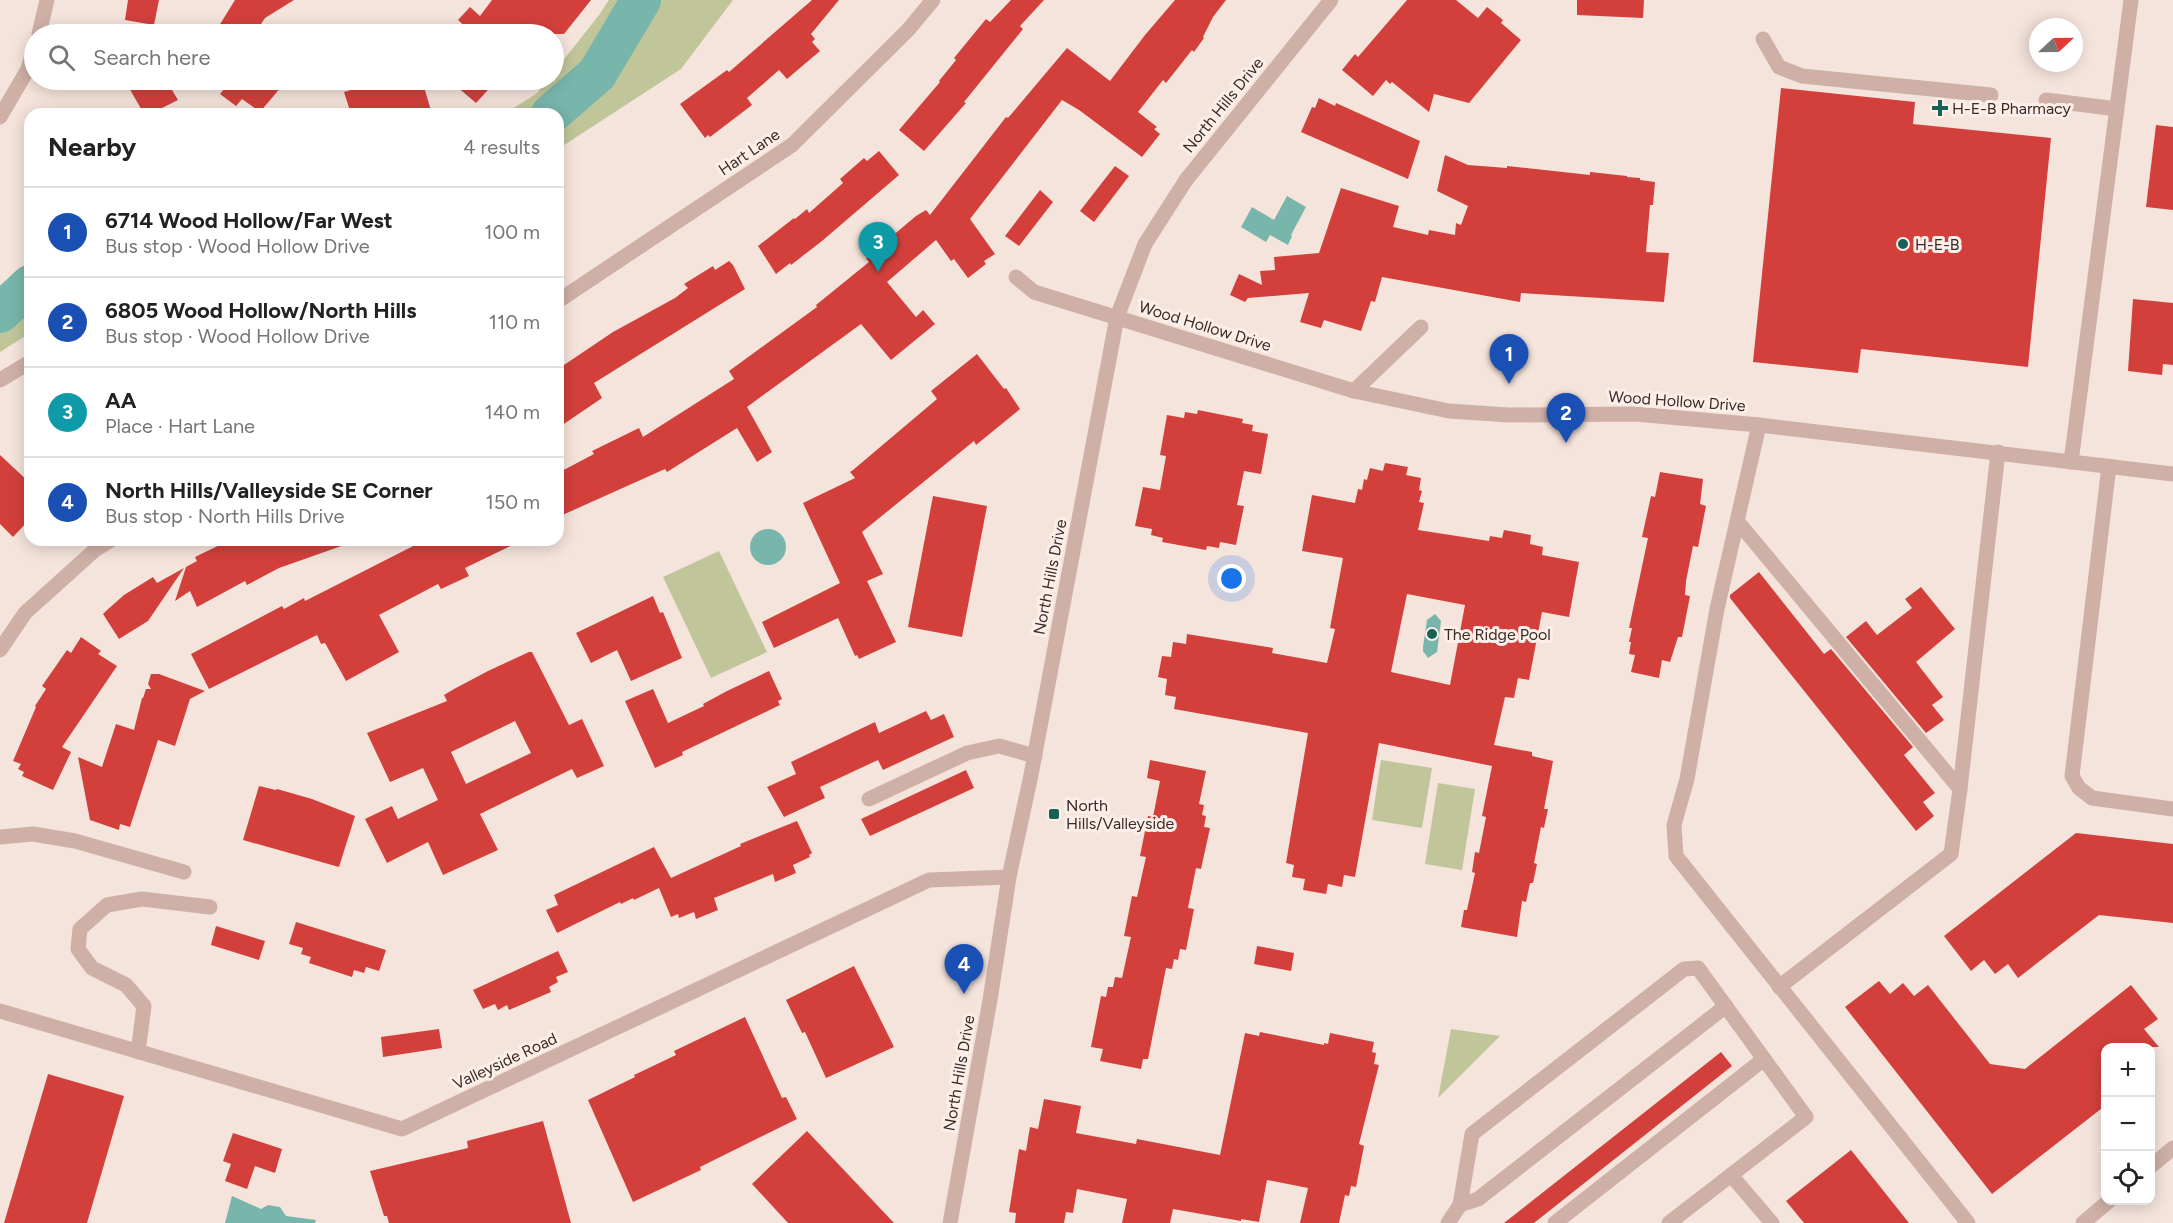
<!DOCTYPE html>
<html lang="en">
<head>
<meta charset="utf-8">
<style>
	body { margin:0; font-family:Figtree,sans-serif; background:#f6f6f6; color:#222 }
	.controls { position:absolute; right:18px; bottom:18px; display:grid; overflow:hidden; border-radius:12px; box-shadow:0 3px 15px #0003 }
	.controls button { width:54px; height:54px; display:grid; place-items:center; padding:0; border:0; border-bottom:2px solid #e0e0e0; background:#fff; color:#222; font:30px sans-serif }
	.compass { position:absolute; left:2029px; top:18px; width:54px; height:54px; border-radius:50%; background:#fff; box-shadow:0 3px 15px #0003; rotate:68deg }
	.you { position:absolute; left:1232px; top:579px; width:21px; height:21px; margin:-15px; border:4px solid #fff; border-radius:50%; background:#1a73e8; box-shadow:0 0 0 9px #1a73e833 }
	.badge { display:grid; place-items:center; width:39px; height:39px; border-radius:50%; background:#186156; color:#fff; font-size:20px; font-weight:700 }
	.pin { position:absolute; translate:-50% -50px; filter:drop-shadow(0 2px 3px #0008) }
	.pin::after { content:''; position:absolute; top:32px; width:21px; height:18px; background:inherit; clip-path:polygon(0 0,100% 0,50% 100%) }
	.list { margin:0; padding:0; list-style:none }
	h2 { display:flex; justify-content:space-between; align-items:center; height:78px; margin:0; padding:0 24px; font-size:26px }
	h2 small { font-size:20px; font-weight:400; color:#767676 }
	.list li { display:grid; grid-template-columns:39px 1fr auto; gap:18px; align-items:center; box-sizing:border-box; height:90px; padding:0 24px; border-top:2px solid #e0e0e0 }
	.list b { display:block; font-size:22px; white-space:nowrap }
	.list p { margin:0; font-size:20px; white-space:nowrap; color:#767676 }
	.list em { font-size:20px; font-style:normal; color:#767676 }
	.icon { flex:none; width:33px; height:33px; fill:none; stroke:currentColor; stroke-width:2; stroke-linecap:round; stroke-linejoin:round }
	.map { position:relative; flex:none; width:2173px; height:1223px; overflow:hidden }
	.search { position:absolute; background:#fff; box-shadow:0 3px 15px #0003; left:24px; top:24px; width:540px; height:66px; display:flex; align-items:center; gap:15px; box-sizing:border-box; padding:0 21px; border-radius:33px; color:#767676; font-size:22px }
	.panel { position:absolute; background:#fff; box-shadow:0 3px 15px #0003; left:24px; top:108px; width:540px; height:438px; border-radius:18px }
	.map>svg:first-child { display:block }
</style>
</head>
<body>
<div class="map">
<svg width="2173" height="1223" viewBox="0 0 2173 1223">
	<rect width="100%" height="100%" fill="#f5e4dc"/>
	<g fill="#c1c69a">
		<polygon points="609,0 733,0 681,69 558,149 558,114 504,114 536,94 548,80 554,80 554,72 599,15"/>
		<polygon points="30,268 30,333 0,352 0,290"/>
		<polygon points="719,551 767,652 711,678 663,577"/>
		<polygon points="1381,760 1432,768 1422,828 1372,820"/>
		<polygon points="1438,783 1475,789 1462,870 1425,864"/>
		<polygon points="1451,1029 1500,1036 1438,1098"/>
	</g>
	<g fill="#78b5ab">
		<polygon points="1287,196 1306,207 1291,235 1292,236 1288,245 1270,235 1266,242 1241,227 1252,207 1274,220"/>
		<circle cx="768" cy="547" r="18"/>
		<polygon points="1435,614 1441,621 1437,652 1428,658 1423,651 1423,647 1427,620"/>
		<polygon points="232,1196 261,1209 268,1205 280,1207 286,1216 316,1220 315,1223 225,1223"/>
	</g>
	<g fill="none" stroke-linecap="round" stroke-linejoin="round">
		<g stroke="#78b5ab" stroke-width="40">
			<polyline points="551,114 597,74 641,0"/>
			<polyline points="0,313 30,285"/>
		</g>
	</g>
	<g fill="#d3403c" fill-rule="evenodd">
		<polygon points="128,0 159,0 154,25 125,20"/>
		<polygon points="235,0 294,0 265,18 254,34 214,34"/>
		<polygon points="492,0 591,0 564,34 466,34 469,30 458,20 470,7 480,16"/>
		<polygon points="812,0 839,0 811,34 815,39 812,42 820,51 787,79 779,70 747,98 752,105 710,137 708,135 705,138 680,104 727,70 729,72"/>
		<polygon points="1011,0 1044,0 1020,26 1023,29 964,102 966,103 924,151 899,130 940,82 939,81 956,60 954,58 986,19 990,22"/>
		<polygon points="1175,0 1226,0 1213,17 1203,37 1204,38 1194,52 1192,50 1166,83 1163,80 1138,112 1157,127 1154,129 1160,134 1142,157 1079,110 1062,100 970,219 995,254 984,261 986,264 968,278 954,259 951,261 936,240 887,282 916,317 923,310 935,324 891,360 861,324 747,407 772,452 757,462 737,428 667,472 665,469 558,517 558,473 594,454 592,451 639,428 643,437 734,379 729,371 817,307 816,305 869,262 866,258 916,216 926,210 930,215 1006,117 1008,118 1067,48 1110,81 1145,35"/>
		<polygon points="1407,0 1456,0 1478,18 1487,7 1503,20 1501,23 1521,40 1469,103 1434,94 1429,112 1392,82 1390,84 1386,80 1373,96 1342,70 1355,54 1358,57"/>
		<polygon points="1577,0 1644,0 1643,18 1577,15"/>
		<polygon points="142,80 166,80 178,100 150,114 144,114 128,86"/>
		<polygon points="216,80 287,80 260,112 242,99 236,106 220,94 226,87"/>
		<polygon points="386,80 422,80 432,114 351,114 344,92"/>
		<polygon points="449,80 497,80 476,103"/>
		<polygon points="1781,88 1915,102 1913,124 2051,138 2028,367 1861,349 1858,373 1753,362"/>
		<polygon points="1319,98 1335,106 1336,103 1420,141 1408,179 1301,132 1312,107 1315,108"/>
		<polygon points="2156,125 2173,127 2173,210 2146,207"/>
		<polygon points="879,151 899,175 822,241 791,265 790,263 776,274 758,246 794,218 795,219 807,209 809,213 843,183 840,179 864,158 867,161"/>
		<polygon points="1445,155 1468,165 1507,168 1507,166 1590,175 1590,172 1627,176 1627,177 1640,178 1640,180 1655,182 1653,205 1650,205 1646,252 1669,253 1664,302 1521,293 1520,302 1382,277 1375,302 1371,301 1361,331 1324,320 1321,328 1300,322 1309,293 1248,298 1245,302 1230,295 1239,274 1262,285 1260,271 1275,270 1274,257 1319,253 1341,188 1399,206 1393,227 1428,235 1429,230 1455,235 1456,223 1461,225 1468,206 1437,191"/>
		<polygon points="1115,166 1129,176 1094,222 1080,211"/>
		<polygon points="1040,190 1053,202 1019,246 1005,236"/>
		<polygon points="729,261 733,265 745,289 594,383 602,398 558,428 558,369 613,332 675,298 688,288 684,284 713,266 715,270"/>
		<polygon points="2133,299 2173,303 2173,365 2163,364 2162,375 2128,371"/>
		<polygon points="977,354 1004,389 1006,388 1020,409 976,445 974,441 862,532 883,574 867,581 896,642 859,659 857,655 855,656 838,618 774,648 762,622 840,583 803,503 855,478 850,472 853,470 937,399 931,391"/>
		<polygon points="1198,410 1243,419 1242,423 1253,425 1252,431 1268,434 1261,474 1244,471 1237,505 1244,506 1236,545 1220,542 1219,548 1207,546 1206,550 1162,542 1163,538 1151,535 1152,529 1135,526 1143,487 1160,490 1166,456 1160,455 1167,415 1184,418 1185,412 1197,414"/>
		<polygon points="0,455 30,483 30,519 13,537 0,524"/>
		<path d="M1385,463L1408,467L1406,475L1421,478L1419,490L1422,491L1419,502L1424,503L1418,530L1489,541L1490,536L1502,538L1504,530L1531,535L1530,544L1543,547L1542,555L1579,562L1569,617L1542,612L1529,680L1518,678L1514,698L1505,697L1494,745L1532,752V756L1553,761L1544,809H1548L1544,828L1541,827L1534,863L1537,864L1533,883H1530L1526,902L1522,901L1517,937L1461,927L1464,910H1467L1475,873L1472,872L1475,852L1479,853L1486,817L1482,816L1492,766L1379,743L1355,877L1344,875L1342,887L1328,884L1326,894L1303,890L1305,879L1292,877L1294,865L1286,863L1308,733L1174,709L1176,697L1165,695L1167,679L1158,677L1162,656L1171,657L1173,642L1186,644L1187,634L1273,648L1272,653L1327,663L1335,629L1330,628L1343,558L1302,551L1312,495L1355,503L1358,489L1362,490L1364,479L1367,480L1370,468L1383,471ZM1407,594L1465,605L1450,685L1391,672Z"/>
		<polygon points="1660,472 1703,479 1700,504 1706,506 1698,547 1693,546 1686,581 1685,595 1690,596 1682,637 1678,637 1670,662 1662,660 1659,678 1631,672 1635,655 1629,654 1631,642 1629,642 1632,628 1629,628 1648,538 1642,537 1651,496 1655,497"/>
		<polygon points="933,496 987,506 962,637 908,627"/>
		<polygon points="230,540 350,540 350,543 279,568 247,585 245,581 197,607 190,591 175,601 186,567 197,561 195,557"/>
		<polygon points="425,540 523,540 465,568 469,576 441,589 438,584 379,615 399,652 346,681 325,643 321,644 317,635 209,689 191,654 282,606 284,609 304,598 305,601"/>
		<polygon points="184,568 148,621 119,639 103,614 106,611 124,595 153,577 157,583"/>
		<polygon points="1759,572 1824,654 1831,649 1913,747 1904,755 1935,793 1923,802 1934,816 1916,831 1730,598 1730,595"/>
		<polygon points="1921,587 1955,629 1916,662 1943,697 1932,705 1944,720 1926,733 1846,637 1866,621 1877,635 1912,608 1905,599"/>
		<polygon points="653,596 660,613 663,612 682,658 631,681 617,650 591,663 576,633"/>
		<polygon points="81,637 101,651 98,654 117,666 62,747 71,752 53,790 22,776 24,772 18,769 21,764 13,761 36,707 35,706 46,689 42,686 67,650 71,653"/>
		<path d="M529,652H532L569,725L582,719L604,766L577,778L572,769L480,814L498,850L443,875L428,842L387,863L365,819L392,806L398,819L438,800L423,768L390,782L367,733L447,701L444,695L454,689L488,671ZM515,721L531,753L466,784L451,752Z"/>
		<polygon points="769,671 782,699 778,701 780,705 682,752 683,755 655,768 625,701 653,689 668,723 704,706 703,704 727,691"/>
		<polygon points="151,674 159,674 205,691 190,699 175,746 158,740 130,827 120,824 119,830 90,820 78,757 102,767 116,724 134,730 142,698 143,698 146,689 151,689 148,684"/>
		<polygon points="926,711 931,720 944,714 954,737 883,770 878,760 820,787 825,798 784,817 767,787 796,774 791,762 875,722 879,733"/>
		<polygon points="1150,760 1206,771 1199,804 1204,805 1202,815 1206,816 1204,827 1210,828 1201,869 1196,868 1188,908 1194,909 1186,950 1180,949 1178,960 1174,959 1172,969 1166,968 1148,1059 1143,1059 1141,1069 1100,1061 1103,1049 1091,1047 1101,996 1106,997 1108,987 1113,987 1115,977 1122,978 1131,937 1124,936 1132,896 1137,897 1146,857 1140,856 1148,816 1153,817 1160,781 1147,778"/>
		<polygon points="966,770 974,788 870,836 861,819"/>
		<polygon points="259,786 276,790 277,789 312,799 355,816 339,867 243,840"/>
		<polygon points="797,821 812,853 809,855 810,857 793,865 796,873 775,882 773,874 714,898 718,910 696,919 694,912 679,918 678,914 671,917 659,888 634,900 633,898 621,904 620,902 557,933 546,910 558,905 554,895 654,847 671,878 741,846 740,844"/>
		<polygon points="2076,833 2173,844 2173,923 2099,915 2018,978 2008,964 1995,974 1984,960 1971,971 1944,936"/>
		<polygon points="296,922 386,950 379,971 366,967 364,973 354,970 352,977 309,963 311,957 301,954 303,948 289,944"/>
		<polygon points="216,926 265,941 259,960 211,945"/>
		<polygon points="1257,946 1294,953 1291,971 1254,964"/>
		<polygon points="558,951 568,972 556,977 558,982 549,987 551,992 509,1010 507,1005 498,1010 495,1004 483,1009 473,990"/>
		<polygon points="854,966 894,1047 826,1078 805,1032 802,1033 786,1000"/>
		<polygon points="1879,981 1890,994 1903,983 1914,996 1928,985 1990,1064 2025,1069 2131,985 2158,1019 2144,1029 2159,1047 2106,1047 2106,1105 1992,1194 1845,1007"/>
		<polygon points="745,1017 782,1098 786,1097 797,1119 700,1167 701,1170 633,1202 588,1100 635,1077 634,1075 676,1055 674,1051"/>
		<polygon points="439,1029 442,1048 383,1057 381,1037"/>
		<polygon points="1260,1032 1324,1045 1324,1043 1328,1044 1330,1033 1374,1042 1372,1052 1376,1053 1374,1064 1379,1065 1359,1144 1364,1146 1356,1187 1351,1186 1349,1196 1345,1195 1339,1223 1300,1223 1308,1188 1267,1180 1259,1222 1241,1219 1241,1221 1173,1209 1170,1223 1122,1223 1127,1199 1077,1189 1073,1213 1066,1212 1064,1223 1015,1223 1016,1213 1009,1212 1019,1149 1026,1151 1030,1127 1038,1129 1044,1099 1081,1106 1076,1133 1136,1144 1137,1139 1220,1155 1245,1033 1259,1036"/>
		<polygon points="1721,1052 1732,1066 1534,1223 1504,1223"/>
		<polygon points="48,1074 124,1096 87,1223 4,1223"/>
		<polygon points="543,1121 571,1223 389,1223 387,1216 384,1216 370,1171 468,1148 467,1141"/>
		<polygon points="807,1131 894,1223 788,1223 752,1184"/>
		<polygon points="233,1133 282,1149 275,1173 255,1166 247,1189 225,1181 231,1164 223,1161"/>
		<polygon points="1851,1150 1909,1223 1804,1223 1786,1201"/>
	</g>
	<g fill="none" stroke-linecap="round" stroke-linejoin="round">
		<g stroke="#cfb0a6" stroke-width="15">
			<polyline points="39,34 47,0"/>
			<polyline points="1763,39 1779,67 1802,76 1991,95"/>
			<polyline points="2046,100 2117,109"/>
			<polyline points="0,117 28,69 34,48"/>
			<polyline points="1016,277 1034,292 1354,391 1449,411 1509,415 1635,414 1759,425 2173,474"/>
			<polyline points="558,301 792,145 908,30 933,0"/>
			<polyline points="0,380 30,362"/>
			<polyline points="1354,391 1421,327"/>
			<polyline points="1759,425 1717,609 1687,779 1674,825 1676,856 1968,1223"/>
			<polyline points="2071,462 2131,0"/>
			<polyline points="2109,466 2072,776 2079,788 2092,798 2173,809"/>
			<polyline points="1738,522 1960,789"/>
			<polyline points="0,650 25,613 96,549 111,540"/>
			<polyline points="869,799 967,753 999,746 1035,756"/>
			<polyline points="0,837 33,834 75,841 184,872"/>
			<polyline points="1779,987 1951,854 1960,789 1998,452"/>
			<polyline points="0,1011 402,1129 929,880 1009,877"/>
			<polyline points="138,1052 144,1006 126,985 92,968 78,949 80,929 107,905 142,899 210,907"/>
			<polyline points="2150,1167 2173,1148"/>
			<polyline points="1731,1175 1772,1223"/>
			<polyline points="1460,1205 1478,1199 1726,1006"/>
			<polyline points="950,1223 990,1000 1009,877 1031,775 1117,317 1145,244 1186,180 1331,0"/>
			<polyline points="1448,1223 1460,1205 1472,1134 1684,969 1698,968 1806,1117 1669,1223"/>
			<polyline points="1555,1223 1764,1059"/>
			<polyline points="2083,1223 2110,1200"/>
		</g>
	</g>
	<g fill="#186156" stroke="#fcefe9" stroke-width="2">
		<path d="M1937 99h6v6h6v6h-6v6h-6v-6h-6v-6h6z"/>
		<circle cx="1903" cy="244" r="6"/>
		<circle cx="1432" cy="634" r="6"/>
		<rect x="1048" y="808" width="12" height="12" rx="3"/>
	</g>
	<g text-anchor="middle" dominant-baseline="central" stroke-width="6" stroke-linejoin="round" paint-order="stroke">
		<g font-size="16" fill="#3a2a28" stroke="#fcefe9">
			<text transform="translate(1223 105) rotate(-51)">North Hills Drive</text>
			<text transform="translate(749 152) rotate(-34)">Hart Lane</text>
			<text transform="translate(1205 326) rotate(17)">Wood Hollow Drive</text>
			<text transform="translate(1677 401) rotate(4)">Wood Hollow Drive</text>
			<text transform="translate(1050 577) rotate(-79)">North Hills Drive</text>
			<text transform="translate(505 1061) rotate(-25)">Valleyside Road</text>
			<text transform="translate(959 1073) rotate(-80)">North Hills Drive</text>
		</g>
		<g font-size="16" fill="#3a2a28" stroke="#fcefe9" text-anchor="start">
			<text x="1952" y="108">H-E-B Pharmacy</text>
			<text x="1915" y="244">H-E-B</text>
			<text x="1444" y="634">The Ridge Pool</text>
			<text x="1066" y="805">North<tspan x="1066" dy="18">Hills/Valleyside</tspan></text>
		</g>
	</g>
</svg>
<div class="controls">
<button>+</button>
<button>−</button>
<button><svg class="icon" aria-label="locate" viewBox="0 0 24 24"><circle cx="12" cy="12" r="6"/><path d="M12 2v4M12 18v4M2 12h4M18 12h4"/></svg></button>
</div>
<svg class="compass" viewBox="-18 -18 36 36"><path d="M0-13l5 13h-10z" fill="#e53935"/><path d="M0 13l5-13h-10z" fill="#767676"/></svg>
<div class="you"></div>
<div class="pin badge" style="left:1509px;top:384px;background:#1a4fb4">1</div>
<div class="pin badge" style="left:1566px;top:443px;background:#1a4fb4">2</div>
<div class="pin badge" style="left:878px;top:272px;background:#0f9aa8">3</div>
<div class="pin badge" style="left:964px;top:994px;background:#1a4fb4">4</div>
<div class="search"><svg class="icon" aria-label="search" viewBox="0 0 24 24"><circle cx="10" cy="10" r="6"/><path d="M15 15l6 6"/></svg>Search here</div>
<section class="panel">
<h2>Nearby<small>4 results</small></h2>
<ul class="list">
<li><span class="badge" style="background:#1a4fb4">1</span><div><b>6714 Wood Hollow/Far West</b><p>Bus stop · Wood Hollow Drive</p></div><em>100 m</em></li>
<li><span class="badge" style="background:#1a4fb4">2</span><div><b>6805 Wood Hollow/North Hills</b><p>Bus stop · Wood Hollow Drive</p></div><em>110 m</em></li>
<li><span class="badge" style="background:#0f9aa8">3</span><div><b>AA</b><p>Place · Hart Lane</p></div><em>140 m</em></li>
<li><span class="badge" style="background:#1a4fb4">4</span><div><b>North Hills/Valleyside SE Corner</b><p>Bus stop · North Hills Drive</p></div><em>150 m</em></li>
</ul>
</section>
</div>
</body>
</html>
